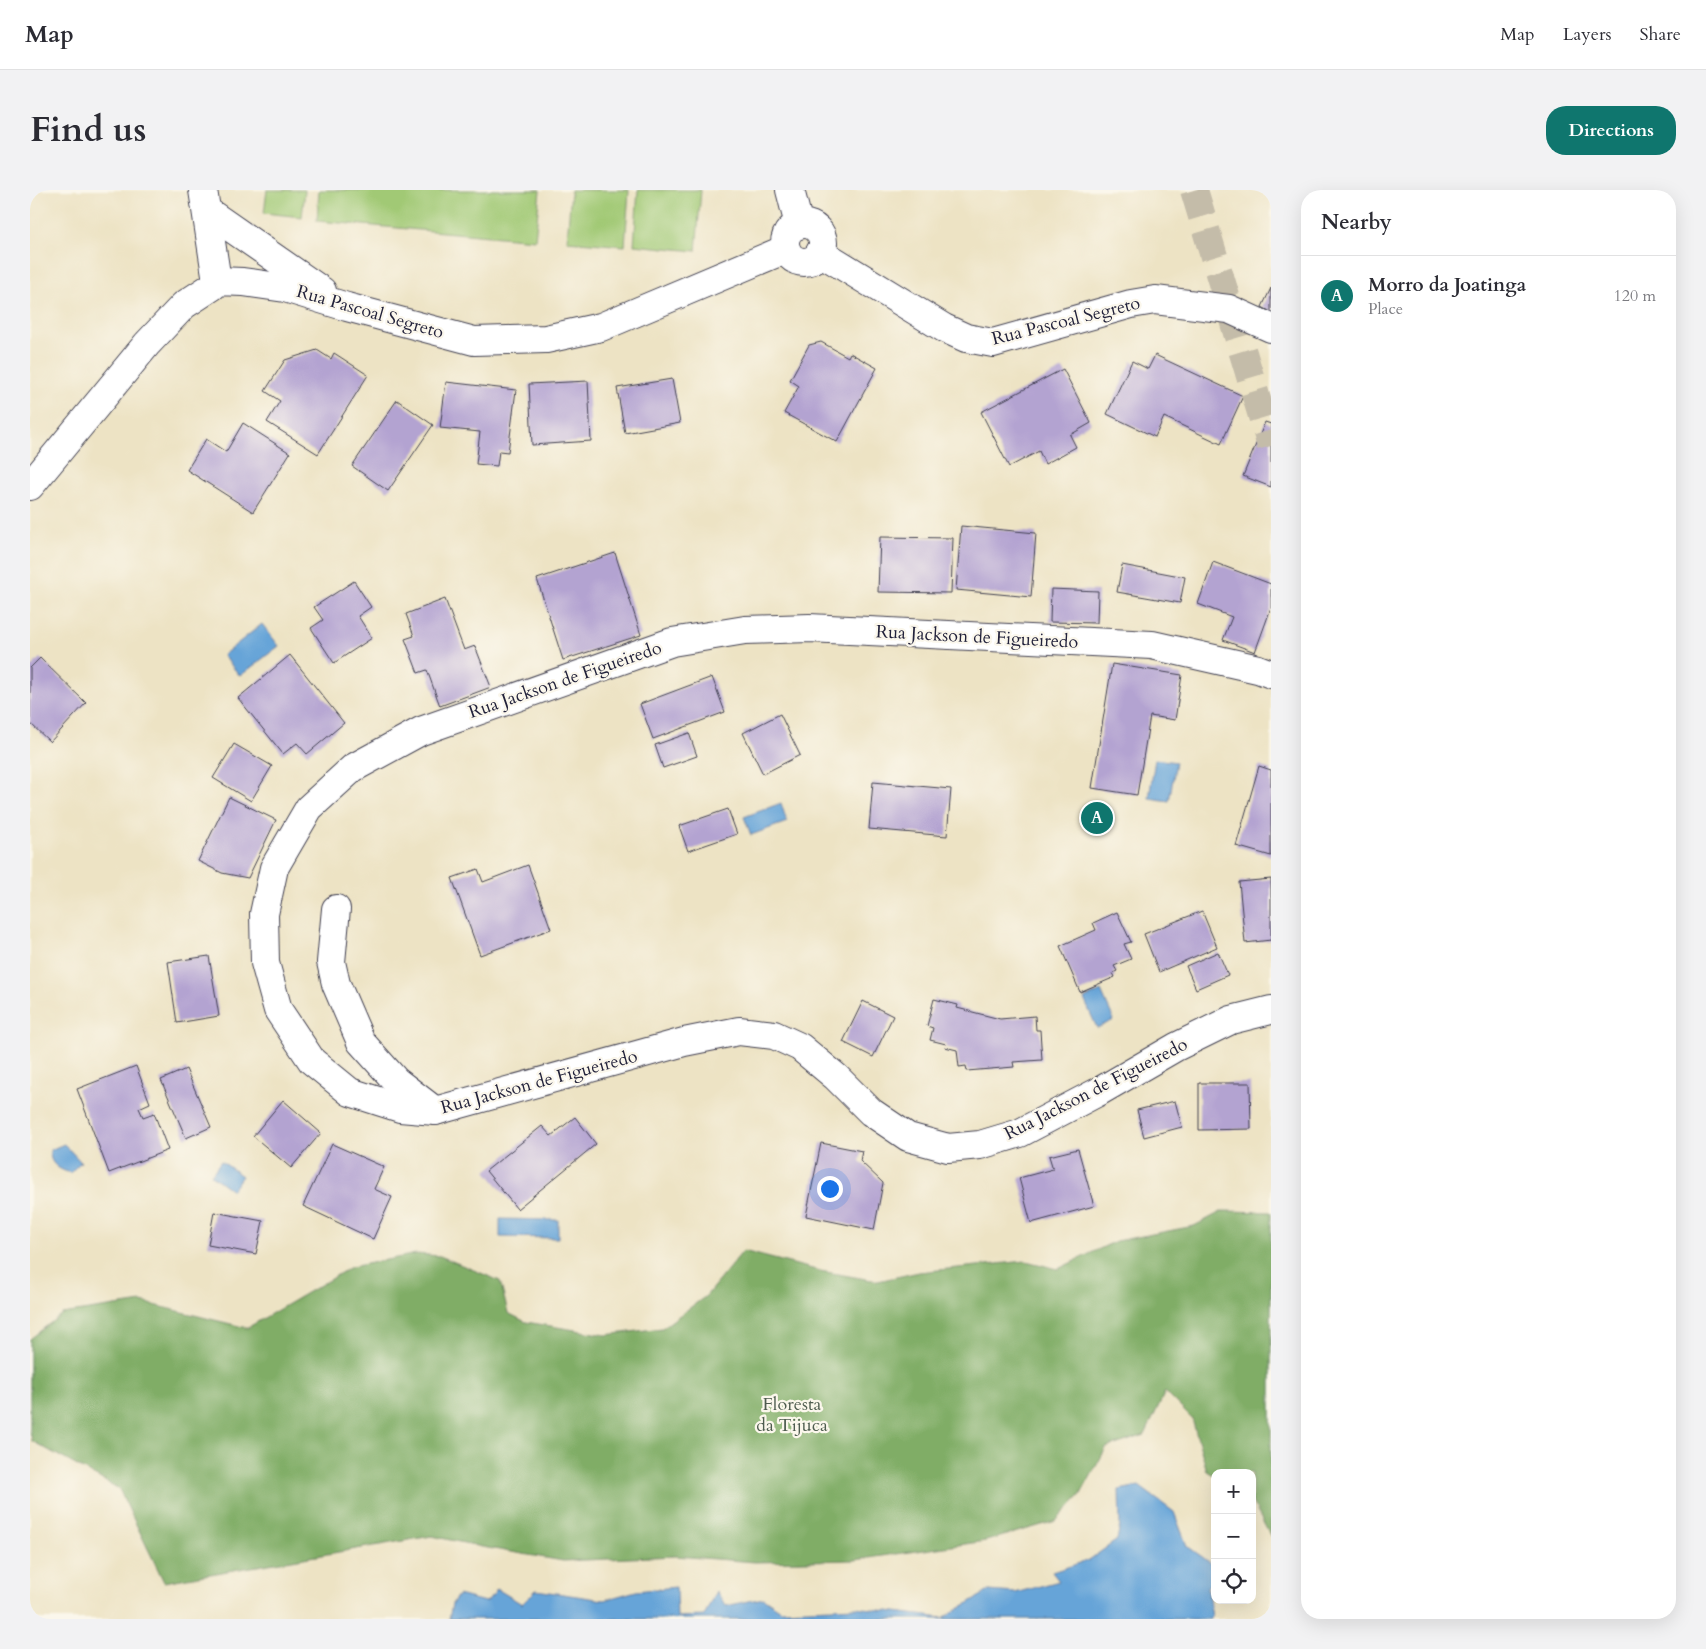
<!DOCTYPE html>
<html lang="en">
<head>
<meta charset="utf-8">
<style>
	body { margin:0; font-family:Cardo,serif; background:#f2f2f3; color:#2b2b33 }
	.controls { position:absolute; right:15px; bottom:15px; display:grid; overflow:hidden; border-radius:10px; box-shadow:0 5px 20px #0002 }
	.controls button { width:45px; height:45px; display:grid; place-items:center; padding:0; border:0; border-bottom:1px solid #e1e1e2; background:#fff; color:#2b2b33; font:25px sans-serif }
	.you { position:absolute; left:799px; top:998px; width:18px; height:18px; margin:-12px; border:4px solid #fff; border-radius:50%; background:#1a73e8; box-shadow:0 0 0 8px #1a73e833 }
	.badge { display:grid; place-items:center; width:32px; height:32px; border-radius:50%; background:#0f766e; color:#fff; font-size:16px; font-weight:700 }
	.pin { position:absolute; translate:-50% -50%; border:2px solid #fff; box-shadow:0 1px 5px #0006 }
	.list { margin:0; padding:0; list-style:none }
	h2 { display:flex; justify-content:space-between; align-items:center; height:65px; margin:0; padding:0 20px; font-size:21px }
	h2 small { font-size:16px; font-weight:400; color:#7c7c81 }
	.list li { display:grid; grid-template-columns:32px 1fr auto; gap:15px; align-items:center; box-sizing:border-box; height:80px; padding:0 20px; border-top:1px solid #e1e1e2 }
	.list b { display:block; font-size:19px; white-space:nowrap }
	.list p { margin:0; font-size:16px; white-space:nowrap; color:#7c7c81 }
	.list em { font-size:16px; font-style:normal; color:#7c7c81 }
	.icon { flex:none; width:28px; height:28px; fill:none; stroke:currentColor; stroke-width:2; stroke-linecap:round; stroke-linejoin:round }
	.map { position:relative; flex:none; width:1241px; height:1429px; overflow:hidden; border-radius:20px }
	header { display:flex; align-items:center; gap:30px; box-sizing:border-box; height:70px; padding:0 25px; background:#fff; border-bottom:1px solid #e1e1e2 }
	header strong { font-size:24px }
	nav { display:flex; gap:28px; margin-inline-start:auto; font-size:18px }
	.intro { display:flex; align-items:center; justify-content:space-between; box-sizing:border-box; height:120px; padding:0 30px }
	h1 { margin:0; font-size:35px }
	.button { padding:12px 22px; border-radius:20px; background:#0f766e; color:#fff; font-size:18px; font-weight:700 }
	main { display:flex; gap:30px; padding:0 30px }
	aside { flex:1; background:#fff; border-radius:20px; box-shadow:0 5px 20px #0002 }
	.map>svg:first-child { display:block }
</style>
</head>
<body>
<header>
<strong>Map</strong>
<nav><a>Map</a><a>Layers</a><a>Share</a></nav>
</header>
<div class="intro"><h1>Find us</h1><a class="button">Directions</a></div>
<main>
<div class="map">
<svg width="1241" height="1429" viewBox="0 0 1241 1429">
	<rect width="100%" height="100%" fill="#fbf7ec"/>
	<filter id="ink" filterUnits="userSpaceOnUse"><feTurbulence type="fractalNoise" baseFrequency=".02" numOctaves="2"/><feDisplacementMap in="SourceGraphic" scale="10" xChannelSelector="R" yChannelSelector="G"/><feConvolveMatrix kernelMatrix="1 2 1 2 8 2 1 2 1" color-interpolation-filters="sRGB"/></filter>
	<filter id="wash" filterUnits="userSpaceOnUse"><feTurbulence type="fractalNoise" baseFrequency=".0096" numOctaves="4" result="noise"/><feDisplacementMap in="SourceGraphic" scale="20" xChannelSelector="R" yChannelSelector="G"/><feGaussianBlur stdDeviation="1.12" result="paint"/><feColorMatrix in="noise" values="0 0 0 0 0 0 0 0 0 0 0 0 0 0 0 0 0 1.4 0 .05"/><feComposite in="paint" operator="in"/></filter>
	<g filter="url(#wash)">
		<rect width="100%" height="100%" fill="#ede3c4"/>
		<g fill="#a1c974" stroke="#627658">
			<polygon points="237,0 275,0 272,27 234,23"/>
			<polygon points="289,0 510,0 505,50 287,31"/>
			<polygon points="541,0 599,0 595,56 537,51"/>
			<polygon points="608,0 671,0 666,61 604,55"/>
		</g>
		<polygon fill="#80ad66" stroke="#516850" points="1193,1021 1241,1022 1241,1347 1222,1312 1222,1283 1185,1283 1185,1286 1177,1281 1162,1229 1135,1202 1115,1245 1076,1258 1050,1306 1026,1331 956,1351 825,1370 725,1372 645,1366 533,1371 452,1357 402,1346 134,1392 89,1299 2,1251 0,1240 0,1149 32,1124 112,1112 217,1138 321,1077 386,1064 410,1066 470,1091 478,1123 496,1132 576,1145 632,1138 676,1106 713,1061 790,1081 848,1091 889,1082 996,1071 1028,1079 1086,1051 1164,1036"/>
		<g fill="#66a4d8" stroke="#44638a">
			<polygon points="232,434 249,456 210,486 193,465"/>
			<polygon points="1125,569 1146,572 1139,611 1119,608"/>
			<polygon points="751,613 757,632 721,645 714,627"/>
			<polygon points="1071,801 1084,830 1067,838 1054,809"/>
			<path d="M34,954L51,972L40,983C28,979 19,974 20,960Z"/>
			<polygon points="191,971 212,986 202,1000 181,985"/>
			<polygon points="470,1029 528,1030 528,1048 470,1047"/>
			<polygon points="1109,1296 1144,1322 1157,1356 1185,1376 1185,1388 1177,1397 1182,1426 1180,1429 419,1429 422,1414 428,1405 455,1412 464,1404 467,1399 492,1414 506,1400 574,1410 606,1401 646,1397 647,1427 674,1426 686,1401 696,1416 733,1408 751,1420 826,1417 913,1428 959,1401 985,1403 1029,1391 1022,1382 1059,1370 1087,1350 1090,1335 1089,1300"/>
		</g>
		<g id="blocks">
			<g fill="#b3a3d1">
				<polygon points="1241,98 1241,122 1232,117"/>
				<polygon points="791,152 818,167 820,163 847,178 807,252 754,223 769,196 760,190 779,155"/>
				<polygon points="287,160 301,169 304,163 338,185 288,264 237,232 250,211 235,201 255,170"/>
				<polygon points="1125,165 1213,206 1191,254 1134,227 1125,247 1077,224 1102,171 1118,179"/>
				<polygon points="1033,179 1061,233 1040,245 1046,257 1015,274 1009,261 979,277 951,222"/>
				<polygon points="642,189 650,233 595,243 587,198"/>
				<polygon points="558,191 561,251 502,255 499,194"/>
				<polygon points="416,192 486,200 478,262 469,261 467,276 446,274 450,242 410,238"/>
				<polygon points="367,210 403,235 358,301 322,276"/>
				<polygon points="1235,232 1241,234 1241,297 1213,286"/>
				<polygon points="213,233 260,263 223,322 157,280 176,249 196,262"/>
				<polygon points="931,336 1006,343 1001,407 926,400"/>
				<polygon points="850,347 923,348 921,403 848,402"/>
				<polygon points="585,363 611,445 533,470 507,389"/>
				<polygon points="1183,372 1241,394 1241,418 1225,462 1193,450 1202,427 1168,414"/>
				<polygon points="1092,375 1155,387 1150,413 1087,402"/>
				<polygon points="324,391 341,417 328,426 342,448 304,473 281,438 293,430 284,417"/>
				<polygon points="1021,399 1068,401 1067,433 1020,432"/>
				<polygon points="415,409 434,460 445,456 461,497 410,516 397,480 388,483 375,449 384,446 376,424"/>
				<polygon points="260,465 314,533 277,564 267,553 253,564 208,508"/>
				<polygon points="10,468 56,513 20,552 0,533 0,478"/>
				<polygon points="1082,474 1152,485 1145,530 1120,526 1107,605 1062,598"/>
				<polygon points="682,487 695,522 623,549 610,514"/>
				<polygon points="750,524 770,565 733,584 713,543"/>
				<polygon points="659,543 667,566 633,578 625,555"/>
				<polygon points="204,554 242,576 221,611 183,588"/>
				<polygon points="1229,576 1241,580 1241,666 1206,656"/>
				<polygon points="843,592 921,599 917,646 839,639"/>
				<polygon points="199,607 246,630 218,688 192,683 168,671"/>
				<polygon points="698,619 707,644 658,661 649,636"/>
				<polygon points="498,675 521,739 450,765 422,688 448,679 453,692"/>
				<polygon points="1241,689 1241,750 1215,753 1209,692"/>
				<polygon points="1172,721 1187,757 1129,782 1114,744"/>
				<polygon points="1087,722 1101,752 1094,754 1101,769 1084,776 1087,781 1083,783 1085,787 1050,802 1030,756 1066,740 1063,733"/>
				<polygon points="1188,762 1198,785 1166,799 1156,776"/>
				<polygon points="179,766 189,826 147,833 138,772"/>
				<polygon points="904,809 928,815 927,818 970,829 1005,826 1006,840 1010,840 1012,870 983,872 984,877 937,881 936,876 929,877 927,860 915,857 916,854 900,850 903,838 897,836"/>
				<polygon points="833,811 863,826 843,867 813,852"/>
				<polygon points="106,876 120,913 109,918 113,927 124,923 138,960 79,983 47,899"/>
				<polygon points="156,879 181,937 156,948 131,890"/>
				<polygon points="1169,893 1220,893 1221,939 1169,940"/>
				<polygon points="253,910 291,943 261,978 223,946"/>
				<polygon points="1145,911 1152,937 1114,947 1107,920"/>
				<polygon points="545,927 566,954 487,1019 456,981 512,936 521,946"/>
				<polygon points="791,953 832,961 830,971 853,993 844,1040 776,1026"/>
				<polygon points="302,954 354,977 344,999 362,1007 343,1049 273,1016"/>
				<polygon points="1048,959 1064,1016 1001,1033 989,988 1023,979 1019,966"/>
				<polygon points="184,1022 233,1031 226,1064 178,1055"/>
			</g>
		</g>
	</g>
	<g filter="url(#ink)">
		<use href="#blocks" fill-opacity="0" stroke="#403f50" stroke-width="1"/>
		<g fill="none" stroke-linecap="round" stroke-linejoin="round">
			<polyline stroke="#c4bca9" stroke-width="28" stroke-dasharray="28 14" stroke-linecap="butt" points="1164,0 1241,256"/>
			<g stroke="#403f50" stroke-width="30">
				<g id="minor">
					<polyline points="173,0 187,91"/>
					<polyline points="760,0 769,35"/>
					<polyline points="177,21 292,101"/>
					<circle cx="774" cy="53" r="19"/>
					<polyline points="790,62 914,138 936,148 963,153 1101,114 1125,110 1199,119 1241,138"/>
					<polyline points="0,296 117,154 154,115 183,96 187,91 213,92 255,98 317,117 444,151 516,149 571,137 756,59"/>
					<polyline points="1241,484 1228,479 1122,455 779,438 715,440 642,452 391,541 323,578 279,618 244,678 234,724 235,773 248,820 282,871 320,902 370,918 405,921 654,852 709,841 744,845 770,857 806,887 841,922 878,947 918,958 950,955 990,943 1070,901 1146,857 1201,830 1241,820"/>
					<polyline points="306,719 301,772 306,794 331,852 366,891 405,921"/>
				</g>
			</g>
			<use href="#minor" stroke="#fff" stroke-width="28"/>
		</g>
	</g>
	<g text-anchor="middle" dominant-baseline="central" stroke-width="4.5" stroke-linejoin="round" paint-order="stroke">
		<g font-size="18" fill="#22223b" stroke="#fbf7ec">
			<text transform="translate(340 122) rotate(16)">Rua Pascoal Segreto</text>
			<text transform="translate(1036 131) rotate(-14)">Rua Pascoal Segreto</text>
			<text transform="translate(947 447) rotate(3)">Rua Jackson de Figueiredo</text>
			<text transform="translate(535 490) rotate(-19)">Rua Jackson de Figueiredo</text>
			<text transform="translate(509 892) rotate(-15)">Rua Jackson de Figueiredo</text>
			<text transform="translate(1066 899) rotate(-27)">Rua Jackson de Figueiredo</text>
		</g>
		<g font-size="18" fill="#4e5c4f" stroke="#fbf7ec">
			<text x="762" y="1214">Floresta<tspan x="762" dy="21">da Tijuca</tspan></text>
		</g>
	</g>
</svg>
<div class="controls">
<button>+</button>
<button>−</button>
<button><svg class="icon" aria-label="locate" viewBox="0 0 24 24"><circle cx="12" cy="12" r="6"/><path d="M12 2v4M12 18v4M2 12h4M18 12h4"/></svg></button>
</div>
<div class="you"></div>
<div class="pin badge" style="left:1067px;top:628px">A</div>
</div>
<aside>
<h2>Nearby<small></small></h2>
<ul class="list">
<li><span class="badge">A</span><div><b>Morro da Joatinga</b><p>Place</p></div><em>120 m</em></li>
</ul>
</aside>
</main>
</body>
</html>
